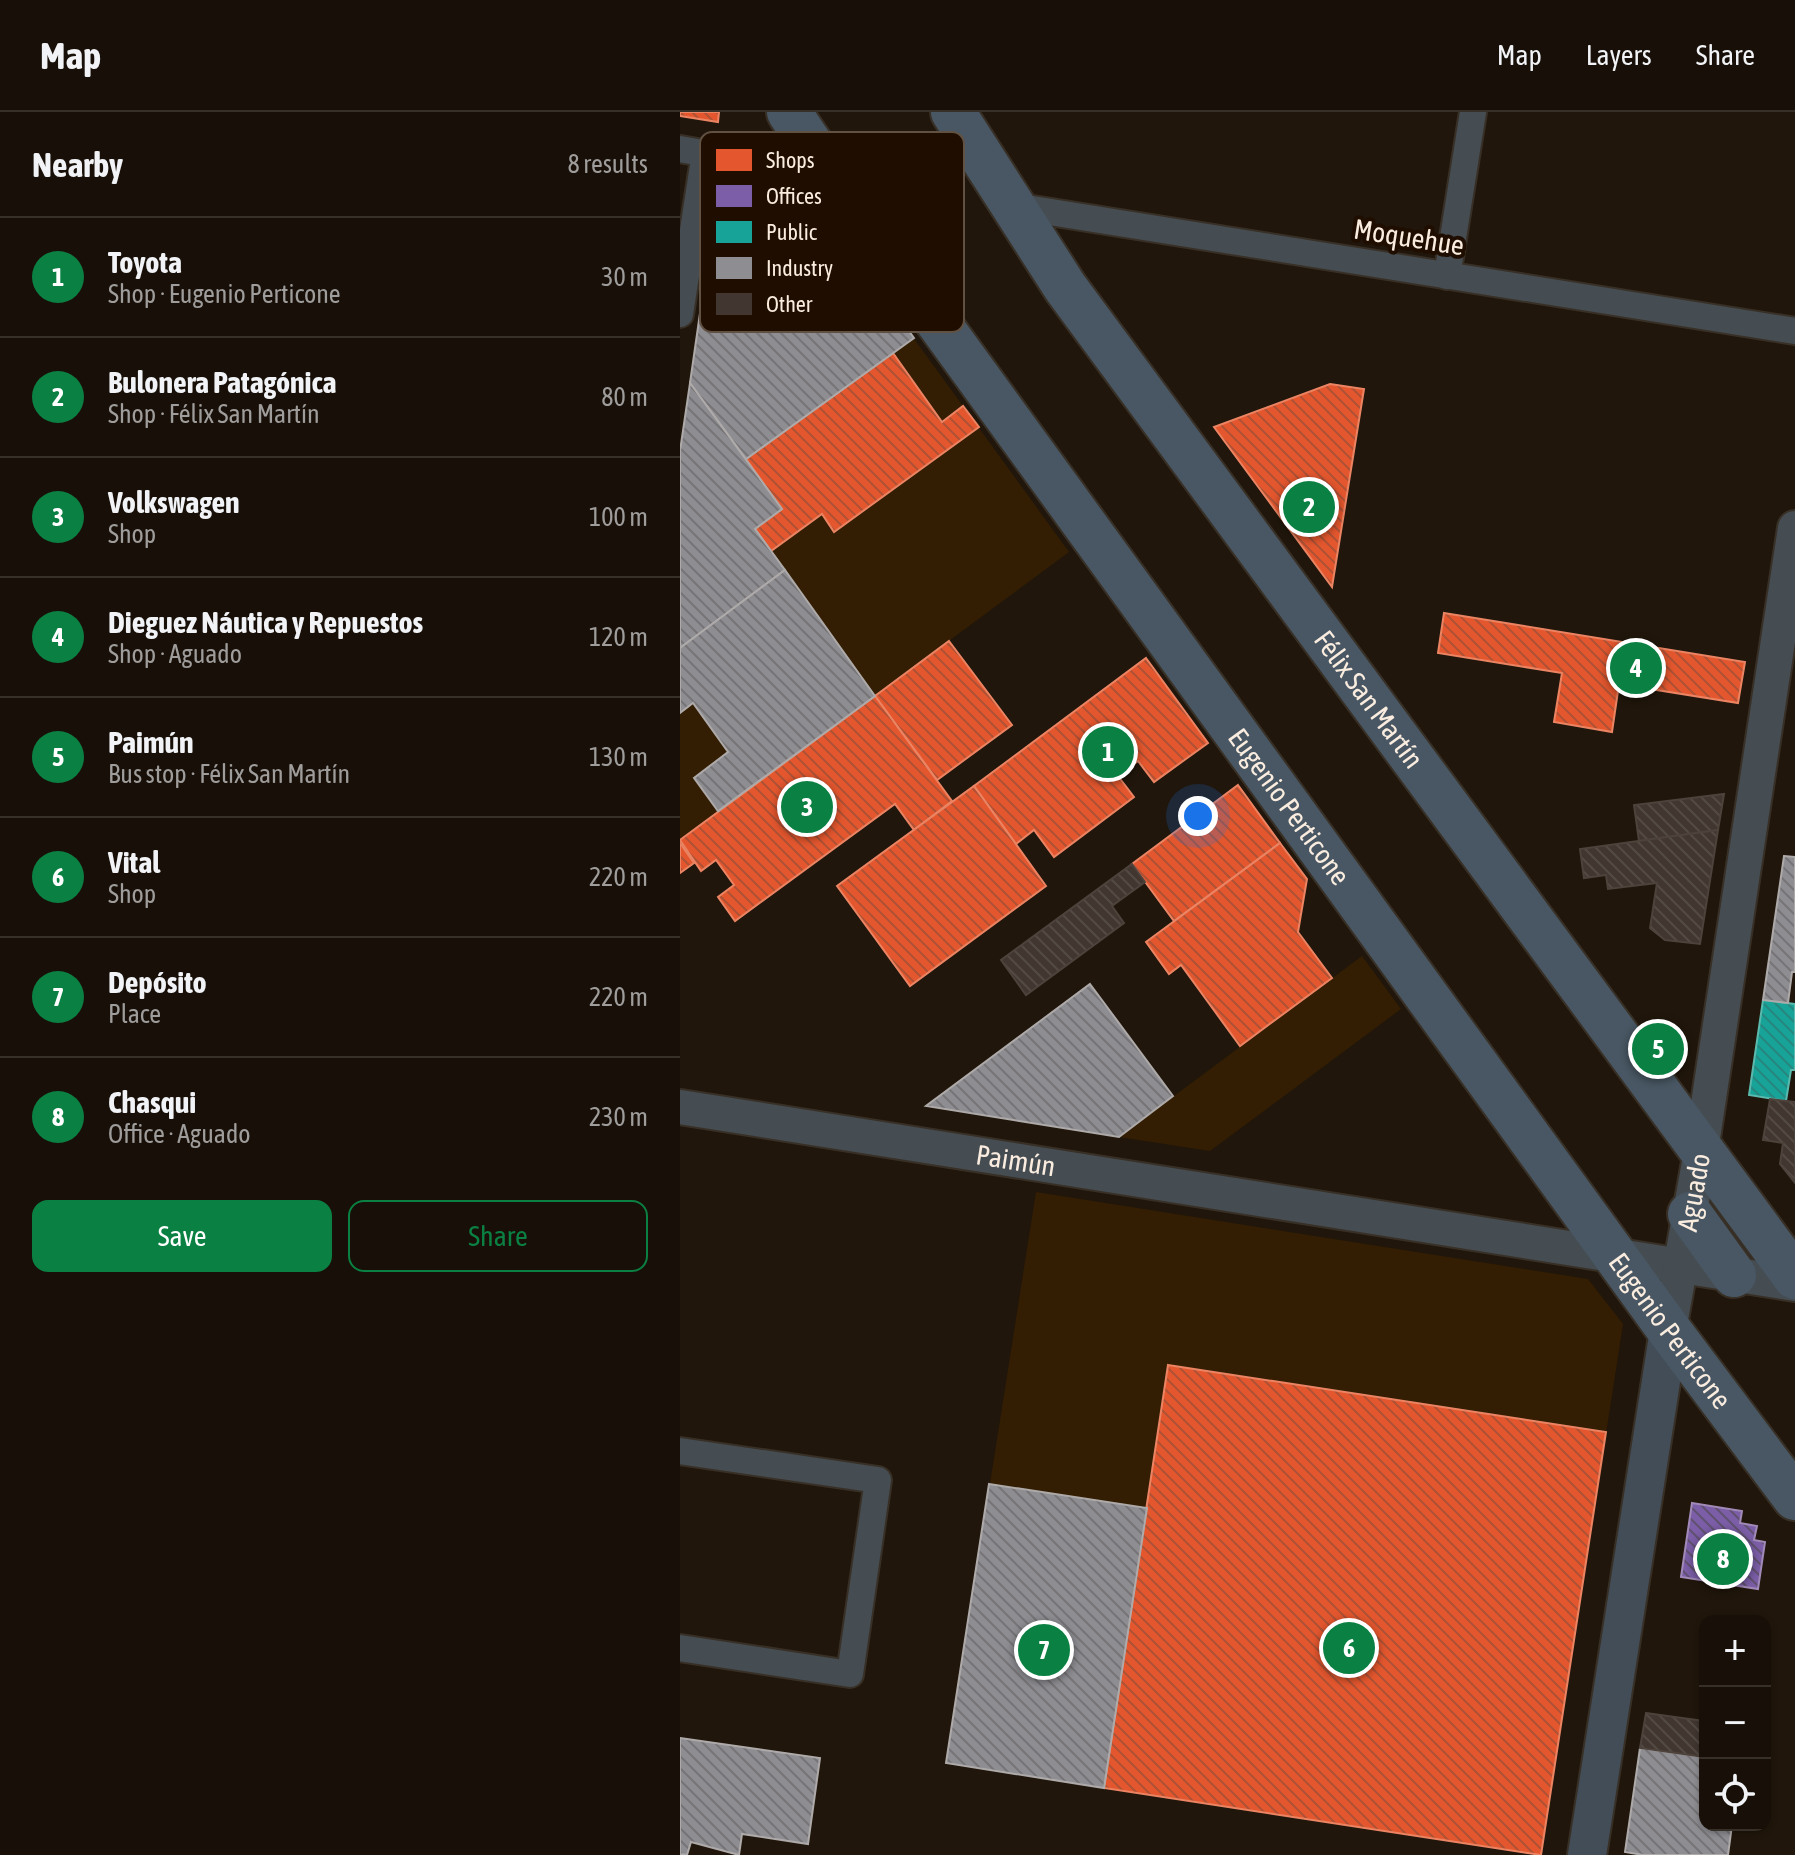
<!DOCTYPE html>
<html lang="en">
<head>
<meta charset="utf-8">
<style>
	body { margin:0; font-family:"Asap Condensed",sans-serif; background:#251e16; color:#f1f3f6 }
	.controls { position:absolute; right:24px; bottom:24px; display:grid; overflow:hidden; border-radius:16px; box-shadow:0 2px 6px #0004 }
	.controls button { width:72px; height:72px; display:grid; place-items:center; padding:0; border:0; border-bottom:2px solid #363029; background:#181008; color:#f1f3f6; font:40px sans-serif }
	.you { position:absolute; left:518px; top:704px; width:28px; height:28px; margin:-20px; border:6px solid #fff; border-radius:50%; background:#1a73e8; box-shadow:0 0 0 12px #1a73e833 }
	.badge { display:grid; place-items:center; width:52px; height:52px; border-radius:50%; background:#0b8043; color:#fff; font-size:26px; font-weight:700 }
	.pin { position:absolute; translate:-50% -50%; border:4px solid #fff; box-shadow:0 2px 8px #0006 }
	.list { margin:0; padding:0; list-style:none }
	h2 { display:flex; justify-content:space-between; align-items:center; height:104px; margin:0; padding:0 32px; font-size:34px }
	h2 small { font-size:26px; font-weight:400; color:#9f9d9c }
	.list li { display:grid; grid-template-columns:52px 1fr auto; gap:24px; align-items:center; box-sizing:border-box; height:120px; padding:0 32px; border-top:2px solid #363029 }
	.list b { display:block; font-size:30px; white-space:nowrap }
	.list p { margin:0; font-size:26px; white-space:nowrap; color:#9f9d9c }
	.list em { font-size:26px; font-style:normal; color:#9f9d9c }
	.actions { display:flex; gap:16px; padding:24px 32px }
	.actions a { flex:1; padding:18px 0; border:2px solid #0b8043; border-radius:16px; text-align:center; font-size:28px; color:#0b8043 }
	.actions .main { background:#0b8043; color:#fff }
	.icon { flex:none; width:44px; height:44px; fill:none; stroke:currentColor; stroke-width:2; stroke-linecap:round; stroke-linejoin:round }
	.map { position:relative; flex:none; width:1115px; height:1743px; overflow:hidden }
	header { display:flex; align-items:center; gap:48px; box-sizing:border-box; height:112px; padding:0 40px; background:#181008; border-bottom:2px solid #363029 }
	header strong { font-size:38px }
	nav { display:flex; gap:44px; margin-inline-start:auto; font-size:28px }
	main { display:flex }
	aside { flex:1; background:#181008 }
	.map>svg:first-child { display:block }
</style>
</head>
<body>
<header>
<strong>Map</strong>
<nav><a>Map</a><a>Layers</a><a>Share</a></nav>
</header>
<main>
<aside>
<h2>Nearby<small>8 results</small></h2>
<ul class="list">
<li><span class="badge">1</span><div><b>Toyota</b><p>Shop · Eugenio Perticone</p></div><em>30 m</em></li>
<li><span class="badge">2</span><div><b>Bulonera Patagónica</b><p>Shop · Félix San Martín</p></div><em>80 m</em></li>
<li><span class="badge">3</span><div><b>Volkswagen</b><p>Shop</p></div><em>100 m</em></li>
<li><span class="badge">4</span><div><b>Dieguez Náutica y Repuestos</b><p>Shop · Aguado</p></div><em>120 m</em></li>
<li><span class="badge">5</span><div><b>Paimún</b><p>Bus stop · Félix San Martín</p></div><em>130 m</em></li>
<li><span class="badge">6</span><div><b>Vital</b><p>Shop</p></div><em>220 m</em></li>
<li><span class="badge">7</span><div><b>Depósito</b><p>Place</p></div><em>220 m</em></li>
<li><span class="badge">8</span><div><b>Chasqui</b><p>Office · Aguado</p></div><em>230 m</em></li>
</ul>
<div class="actions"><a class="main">Save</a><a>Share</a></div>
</aside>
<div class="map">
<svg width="1115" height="1743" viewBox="0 0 1115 1743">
	<defs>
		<pattern id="shops-back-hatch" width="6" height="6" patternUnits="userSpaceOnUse" patternTransform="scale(2)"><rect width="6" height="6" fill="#e4572e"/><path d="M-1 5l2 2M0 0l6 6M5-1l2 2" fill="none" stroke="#ae5135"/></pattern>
		<pattern id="offices-back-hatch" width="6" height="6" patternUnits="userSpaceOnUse" patternTransform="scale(2)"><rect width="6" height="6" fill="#7b5ea7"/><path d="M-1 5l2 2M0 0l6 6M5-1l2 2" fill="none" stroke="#615170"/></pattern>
		<pattern id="public-back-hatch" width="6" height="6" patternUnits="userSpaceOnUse" patternTransform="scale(2)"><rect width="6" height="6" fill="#17a398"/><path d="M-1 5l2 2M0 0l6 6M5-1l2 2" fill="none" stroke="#27877e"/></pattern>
		<pattern id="industry-back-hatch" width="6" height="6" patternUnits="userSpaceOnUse" patternTransform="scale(2)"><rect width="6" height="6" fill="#8d8d92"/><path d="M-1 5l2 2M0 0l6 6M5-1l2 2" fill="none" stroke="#767476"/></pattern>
		<pattern id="building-back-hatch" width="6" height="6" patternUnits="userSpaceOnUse" patternTransform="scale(2)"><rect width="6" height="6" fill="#413630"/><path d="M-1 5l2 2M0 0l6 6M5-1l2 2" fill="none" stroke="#544a44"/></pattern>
	</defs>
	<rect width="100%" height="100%" fill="#20160b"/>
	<g fill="#331e03">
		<polygon points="40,62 123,74 389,440 0,728 0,339"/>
		<polygon points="682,844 721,897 530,1039 439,1025"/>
		<polygon points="356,1080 908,1167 943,1212 861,1743 266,1651"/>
	</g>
	<g fill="url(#shops-back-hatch)" stroke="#eb8463" stroke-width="2">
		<polygon points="0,0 39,0 38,10 0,4"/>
		<polygon points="213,241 262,310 283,294 299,315 154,420 142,402 91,439 75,417 102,397 66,347"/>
		<polygon points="650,272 684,277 652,475 534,315"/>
		<polygon points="764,501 1065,550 1058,591 939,572 932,620 874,610 882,561 758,541"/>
		<polygon points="269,529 332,613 257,668 195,584"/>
		<polygon points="466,546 528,631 474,670 458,649 438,664 454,685 374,745 354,718 336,732 294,674"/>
		<polygon points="195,584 272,689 234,718 215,692 55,809 38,785 54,773 36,748 21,759 0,728"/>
		<polygon points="558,673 600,731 494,809 452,752"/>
		<polygon points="294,674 366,774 230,874 157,774"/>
		<polygon points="0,731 14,751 0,761"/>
		<polygon points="600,731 627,767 618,820 652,866 560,934 501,853 489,862 466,830"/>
		<polygon points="488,1253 926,1320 861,1743 424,1676"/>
	</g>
	<polygon fill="url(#offices-back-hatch)" stroke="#a189b8" stroke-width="2" points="1012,1391 1062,1399 1060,1411 1077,1414 1074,1428 1085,1430 1078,1477 1001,1465"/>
	<polygon fill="url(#public-back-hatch)" stroke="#5bb9ae" stroke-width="2" points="1083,888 1115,892 1115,958 1111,958 1106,989 1069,983"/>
	<g fill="url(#industry-back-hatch)" stroke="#aeaaa9" stroke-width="2">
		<polygon points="40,62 101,147 150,111 234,226 66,347 10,271"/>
		<polygon points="10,271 102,397 75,417 105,458 0,536 0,339"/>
		<polygon points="105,458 195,584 38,699 14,666 48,640 13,591 0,601 0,536"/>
		<polygon points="1104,744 1115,745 1115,860 1112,860 1108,891 1083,888"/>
		<polygon points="410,872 493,984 439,1025 246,994"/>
		<polygon points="309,1372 467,1396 424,1676 266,1651"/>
		<polygon points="0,1626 140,1646 128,1732 62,1722 59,1743 11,1730 7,1743 0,1742"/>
		<polygon points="960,1636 1025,1645 1025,1713 1052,1713 1048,1743 963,1743 945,1740"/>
	</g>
	<g fill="url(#building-back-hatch)" stroke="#4d433c" stroke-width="2">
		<polygon points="1044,682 1038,718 959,729 954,693"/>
		<polygon points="1038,718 1020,832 985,828 970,816 977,771 928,777 926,763 904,766 900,737"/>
		<polygon points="452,752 465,770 432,794 444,811 346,883 321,848"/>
		<polygon points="1090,987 1115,990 1115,1071 1100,1052 1103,1031 1083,1028"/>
		<polygon points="966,1601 1025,1609 1025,1645 960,1636"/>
	</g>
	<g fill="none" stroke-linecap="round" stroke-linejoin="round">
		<g stroke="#383026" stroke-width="30">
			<g id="minor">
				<polyline points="0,37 152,64"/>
				<polyline points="333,94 1115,219"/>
				<polyline points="767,164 793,0"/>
				<polyline points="0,202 25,41"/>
				<polyline points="0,1339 198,1368 170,1562 0,1536"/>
			</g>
		</g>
		<g stroke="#383026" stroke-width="38">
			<g id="tertiary">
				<path id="s1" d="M0,995L1115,1172"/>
				<path id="s2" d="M989,1218L1021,1039L1115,416"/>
			</g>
		</g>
		<g stroke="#383026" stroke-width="42">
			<polyline id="secondary" points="907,1743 989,1218"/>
		</g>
		<g stroke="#383026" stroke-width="48">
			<g id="trunk">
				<path id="s3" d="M109,0L152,64L989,1218L1115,1386"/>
				<path id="s4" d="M273,0L385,175L1115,1165"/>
				<polyline points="1010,1102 1054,1163"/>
			</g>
		</g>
		<use href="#minor" stroke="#454d53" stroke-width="26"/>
		<use href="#tertiary" stroke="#454d53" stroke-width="34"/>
		<use href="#secondary" stroke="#424d57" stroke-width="38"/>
		<use href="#trunk" stroke="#485763" stroke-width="44"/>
	</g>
	<g text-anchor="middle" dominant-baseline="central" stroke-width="8" stroke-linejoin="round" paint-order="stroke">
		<g font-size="28" fill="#faede0" stroke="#1f0e00">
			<text transform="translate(729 125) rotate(9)">Moquehue</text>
			<text stroke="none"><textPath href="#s4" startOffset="720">Félix San Martín</textPath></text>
			<text stroke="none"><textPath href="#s3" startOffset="856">Eugenio Perticone</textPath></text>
			<text stroke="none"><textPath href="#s1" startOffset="340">Paimún</textPath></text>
			<text stroke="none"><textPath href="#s2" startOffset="140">Aguado</textPath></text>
			<text stroke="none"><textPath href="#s3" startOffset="1504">Eugenio Perticone</textPath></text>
		</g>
	</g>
	<rect x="20" y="20" width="264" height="200" rx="12" fill="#1f0e00" stroke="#615143" stroke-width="2"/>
	<rect x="36" y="37" width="36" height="22" fill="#e4572e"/>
	<rect x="36" y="73" width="36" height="22" fill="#7b5ea7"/>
	<rect x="36" y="109" width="36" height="22" fill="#17a398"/>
	<rect x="36" y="145" width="36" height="22" fill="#8d8d92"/>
	<rect x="36" y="181" width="36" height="22" fill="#413630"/>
	<g font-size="22" fill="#faede0">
		<text x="86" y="56">Shops</text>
		<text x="86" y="92">Offices</text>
		<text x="86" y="128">Public</text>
		<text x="86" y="164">Industry</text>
		<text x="86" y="200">Other</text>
	</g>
</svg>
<div class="controls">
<button>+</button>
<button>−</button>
<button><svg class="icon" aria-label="locate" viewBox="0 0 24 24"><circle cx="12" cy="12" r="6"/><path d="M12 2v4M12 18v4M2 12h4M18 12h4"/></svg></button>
</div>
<div class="you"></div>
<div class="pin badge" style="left:428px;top:640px">1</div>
<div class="pin badge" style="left:629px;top:395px">2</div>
<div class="pin badge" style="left:127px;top:695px">3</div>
<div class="pin badge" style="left:956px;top:556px">4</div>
<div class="pin badge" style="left:978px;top:937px">5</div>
<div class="pin badge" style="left:669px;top:1536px">6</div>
<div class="pin badge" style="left:364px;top:1538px">7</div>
<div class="pin badge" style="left:1043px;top:1447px">8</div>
</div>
</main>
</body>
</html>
